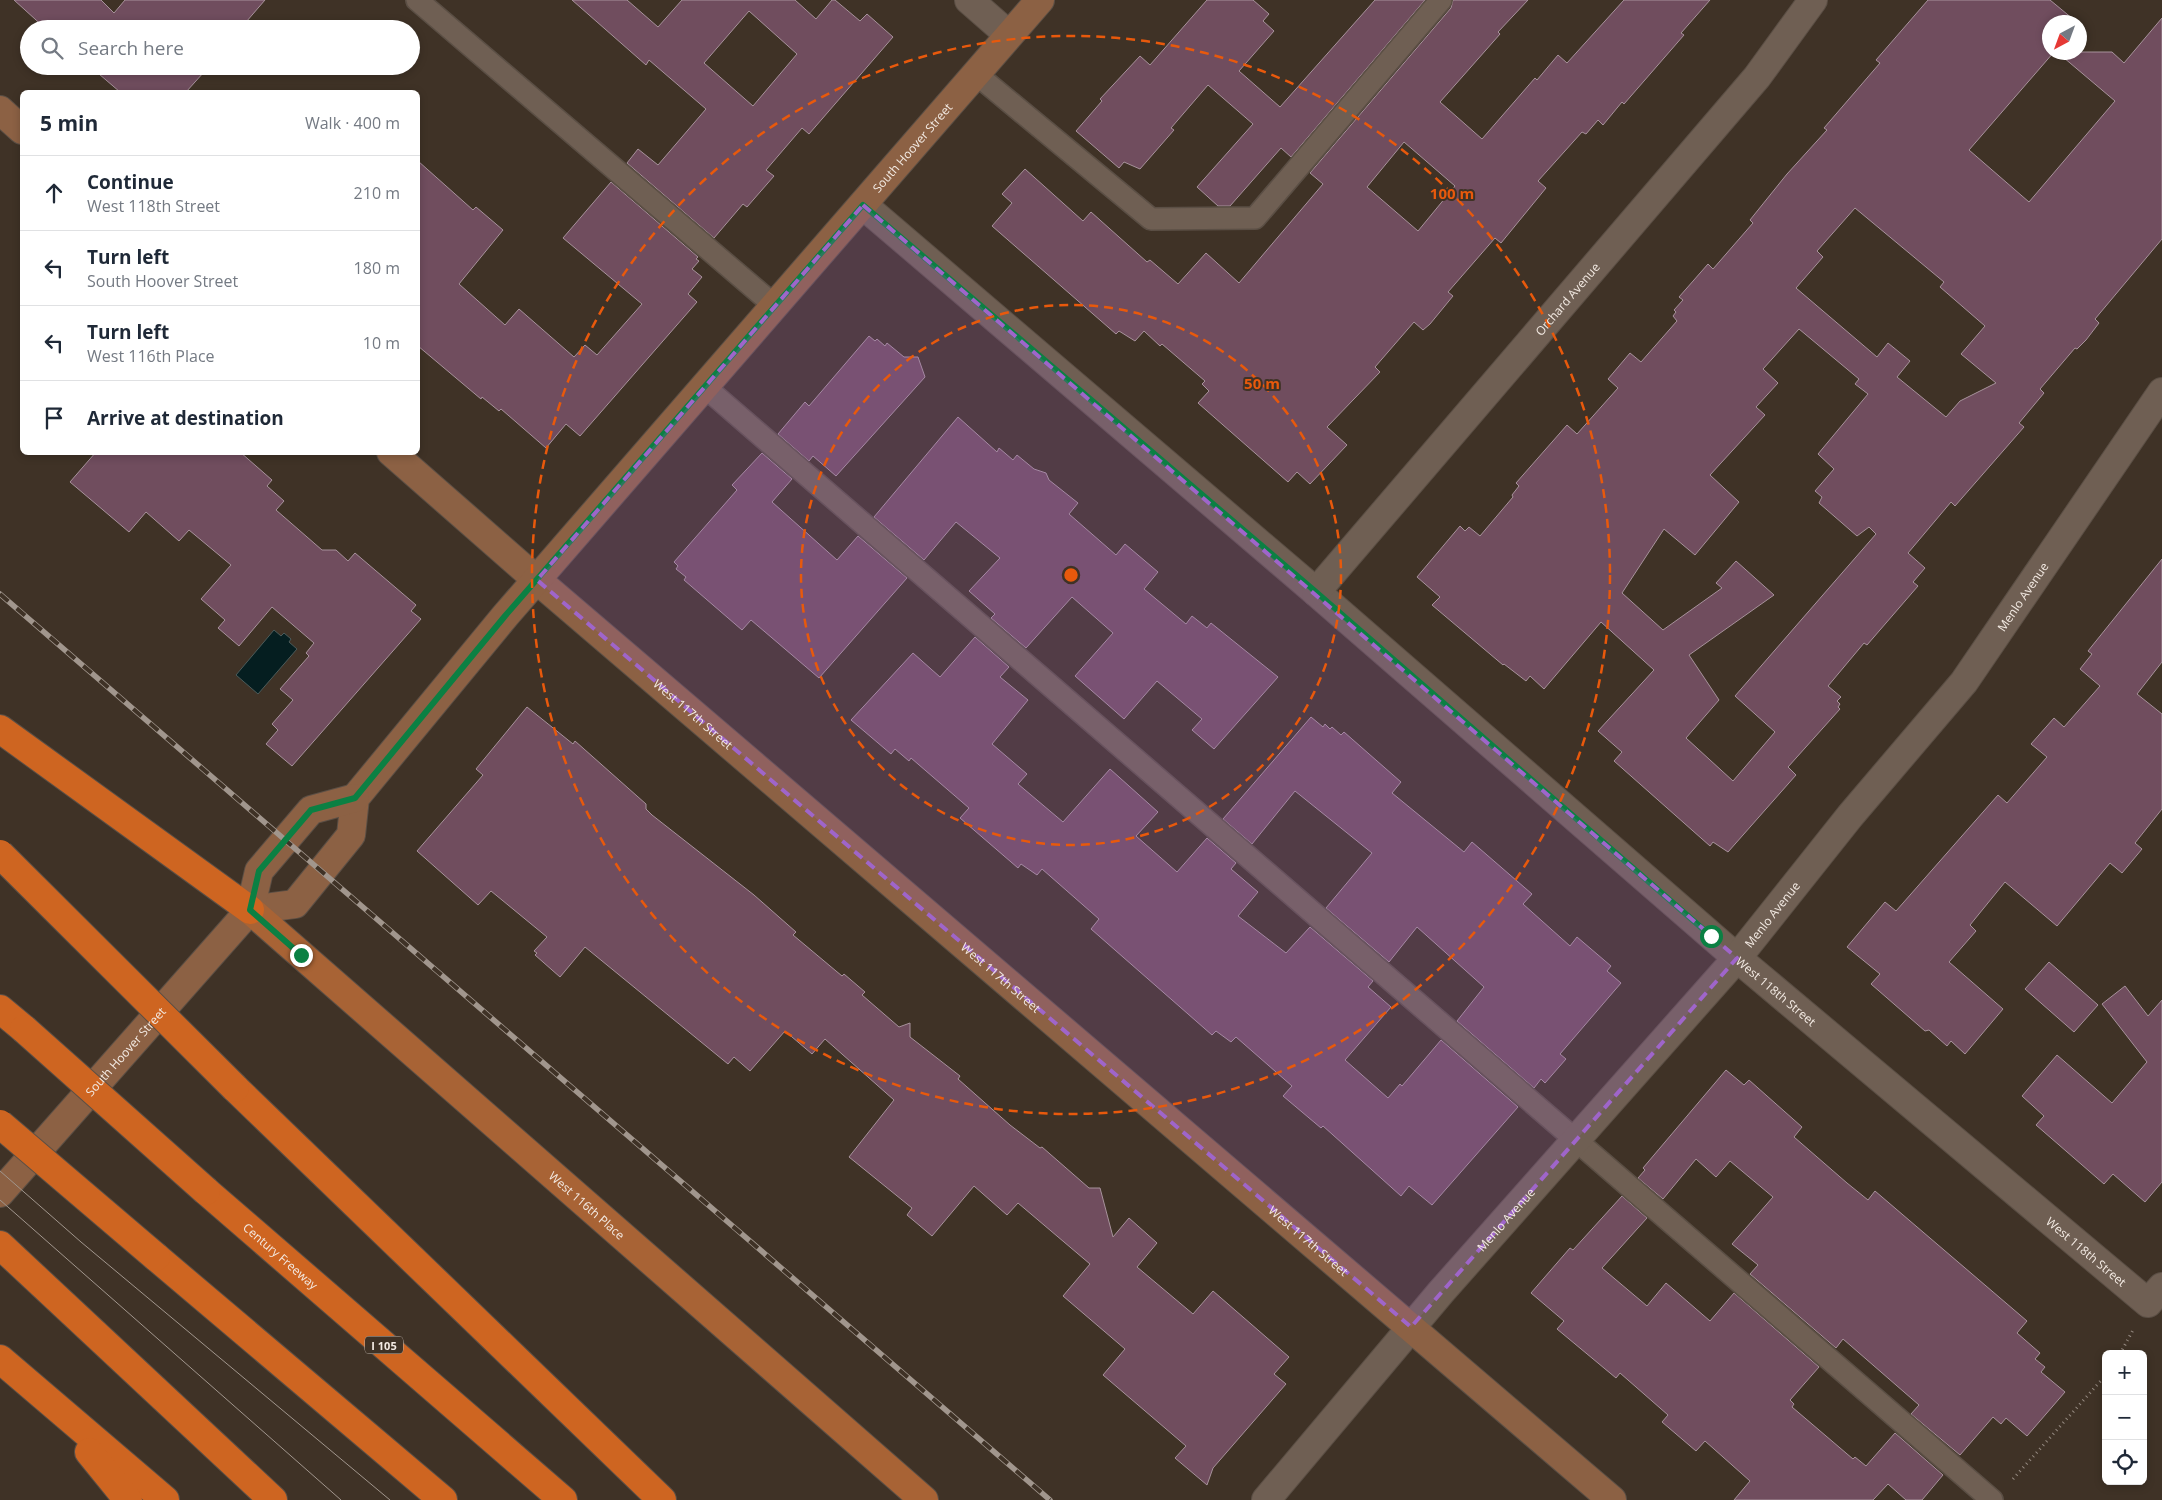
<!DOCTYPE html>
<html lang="en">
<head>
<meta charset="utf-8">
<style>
	body { margin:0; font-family:"Open Sans",sans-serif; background:#f2f2f3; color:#1f2937 }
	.controls { position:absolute; right:15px; bottom:15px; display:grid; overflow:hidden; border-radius:8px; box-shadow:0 2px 8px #0003 }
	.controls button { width:45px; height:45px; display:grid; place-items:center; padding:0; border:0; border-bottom:1px solid #e0e1e3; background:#fff; color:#1f2937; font:25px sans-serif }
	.compass { position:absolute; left:2042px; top:15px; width:45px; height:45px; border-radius:50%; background:#fff; box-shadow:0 2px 8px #0003; rotate:221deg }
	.stop { position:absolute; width:15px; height:15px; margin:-11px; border:4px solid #0b8043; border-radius:50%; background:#fff }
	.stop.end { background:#0b8043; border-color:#fff; box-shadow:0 1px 5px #0008 }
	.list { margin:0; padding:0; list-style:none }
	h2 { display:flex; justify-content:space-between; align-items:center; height:65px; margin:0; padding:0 20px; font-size:21px }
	h2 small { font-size:16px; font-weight:400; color:#747a83 }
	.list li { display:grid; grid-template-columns:32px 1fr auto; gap:15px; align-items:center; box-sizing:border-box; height:75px; padding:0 20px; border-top:1px solid #e0e1e3 }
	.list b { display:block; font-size:19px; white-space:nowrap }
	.list p { margin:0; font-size:16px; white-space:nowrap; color:#747a83 }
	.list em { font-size:16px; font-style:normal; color:#747a83 }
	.icon { flex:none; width:28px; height:28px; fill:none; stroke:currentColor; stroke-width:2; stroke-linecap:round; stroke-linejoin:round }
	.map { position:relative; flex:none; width:2162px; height:1500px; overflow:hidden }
	.search { position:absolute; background:#fff; box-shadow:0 2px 8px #0003; left:20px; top:20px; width:400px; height:55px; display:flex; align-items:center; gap:12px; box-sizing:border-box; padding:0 18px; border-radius:28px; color:#747a83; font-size:19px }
	.panel { position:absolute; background:#fff; box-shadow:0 2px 8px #0003; left:20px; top:90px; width:400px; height:365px; border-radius:8px }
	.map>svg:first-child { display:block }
</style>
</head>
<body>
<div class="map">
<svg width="2162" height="1500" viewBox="0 0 2162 1500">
	<rect width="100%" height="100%" fill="#3f3226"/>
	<polygon fill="#051e20" stroke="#4c5b5a" points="274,630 281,636 284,633 291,639 289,642 297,649 258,694 236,675"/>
	<g fill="#704d5e" stroke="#a7929b" fill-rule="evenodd">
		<polygon points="14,0 101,0 114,13 125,0 265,0 240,29 46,29"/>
		<path d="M572,0H627L658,27L682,0H795L816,19L832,0H835L860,21L867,14L893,37L809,134L802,128L766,170L774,176L747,207L743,204L714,238L627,163L638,149L658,165L706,109L649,60L646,65ZM749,11L797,54L753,106L704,63Z"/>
		<polygon points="1207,0 1253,0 1269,14 1263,21 1274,31 1239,71 1280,107 1375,0 1425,0 1291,157 1281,148 1230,206 1218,206 1197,187 1253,124 1208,85 1171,128 1174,130 1140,169 1124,162 1119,168 1076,131 1102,101 1100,99 1140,56 1150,65"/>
		<path d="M1453,0H1528L1498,32L1500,34L1493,42L1440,102L1482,139L1535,78L1537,80L1558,55L1567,63L1624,0H1710L1681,33L1684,35L1624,104L1622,102L1603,125L1598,120L1586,134L1582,132L1538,181L1546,188L1501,243L1495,238L1448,292L1453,296L1430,324L1423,330L1414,322L1375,367L1380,372L1327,427L1347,445L1310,484L1297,472L1288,482L1198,403L1209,391L1202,384L1205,381L1162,344L1160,346L1144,331L1135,341L1119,331L1116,334L992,226L1012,203L1002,194L1025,169L1083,221L1091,212L1147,262L1150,260L1178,284L1206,253L1239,283L1323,184L1310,173L1451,8ZM1404,142L1455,186L1418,231L1367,187Z"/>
		<path d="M1928,0H2050L2073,19L2071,22H2050V52H2054L1969,150L2029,202L2115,101L2057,52H2112L2124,63L2162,18V239L2095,319L2099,323L2086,340L2077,349L2075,348L2040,389L2044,393L2019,423L2024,427L1955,506L1951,502L1908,553L1925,568L1913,582L1918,586L1867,645L1864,643L1828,686L1841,697L1837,701L1840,704L1838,707L1840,709L1788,767L1796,775L1728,852L1713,842L1710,846L1614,761L1622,752L1598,731L1654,670L1601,622L1544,689L1530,676L1526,681L1504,664L1503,665L1432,605L1440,597L1417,577L1460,526L1465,531L1469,527L1480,536L1513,497L1512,495L1519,486L1516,483L1567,425L1577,434L1618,388L1608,379L1630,353L1641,362L1677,321L1673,316L1676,312L1674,310L1683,300L1679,297L1708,264L1713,269L1753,223L1750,220L1787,174L1827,130L1824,128L1880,63L1876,60ZM1855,208L1944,282L1940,287L1985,326L1961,354L1996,383L1960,401L1946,417L1897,377L1910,361L1888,343L1877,357L1796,288L1823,257L1817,251ZM1799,329L1859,379L1855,384L1868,394L1818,454L1834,469L1815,491L1822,497L1819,503L1857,536L1869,527L1876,534L1735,696L1775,732L1733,781L1686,738L1719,700L1689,655L1774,595L1736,561L1716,583L1722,588L1663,630L1622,593L1664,529L1695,555L1739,502L1710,475L1765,415L1756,407L1778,383L1763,369Z"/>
		<polygon points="93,66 198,66 204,72 186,92 120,92 99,74 100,73"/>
		<polygon points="418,161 473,210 476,207 503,230 459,284 505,325 519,309 574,357 585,345 597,355 642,304 563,238 611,182 698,257 696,259 699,261 692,269 702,277 688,294 697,302 580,436 566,424 546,448 501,409 499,411 482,397 481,399 418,346"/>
		<polygon points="869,336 875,341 877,339 885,346 887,343 904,357 918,357 925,377 836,476 813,456 809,461 778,434 805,402 809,406"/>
		<polygon points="958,417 997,452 999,448 1013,460 1017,455 1034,469 1046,473 1049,480 1078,503 1069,514 1116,555 1125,544 1158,572 1144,589 1186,624 1192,616 1207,628 1211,623 1278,677 1214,749 1192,730 1202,719 1157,681 1124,719 1075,676 1113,633 1072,597 1026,648 991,618 995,614 969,591 1000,558 956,522 924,560 874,517"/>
		<polygon points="96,452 240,452 272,480 267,486 284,501 276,510 322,550 336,550 348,561 355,553 416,605 411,611 421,619 292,766 266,744 278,730 272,724 293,700 280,689 309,656 306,653 314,643 272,607 239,646 218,628 225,620 201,599 231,565 189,530 179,541 146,512 129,532 70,482"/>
		<polygon points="762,453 792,479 772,502 837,560 858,536 907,578 819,678 751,620 742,630 684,580 686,577 676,569 678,566 674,562 737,490 732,485"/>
		<polygon points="2162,559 2162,662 2137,694 2162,714 2162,809 2135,843 2142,849 2122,873 2110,863 2057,926 2005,882 1970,925 1976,931 1949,962 2003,1009 1965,1054 1951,1041 1947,1046 1929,1030 1925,1031 1871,984 1880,974 1847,947 1885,902 1896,911 1998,795 2007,803 2047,757 2031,744 2054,718 2064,727 2100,686 2080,669 2092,654 2088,651"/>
		<polygon points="975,637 1009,667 1000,677 1028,700 992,744 1027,774 1018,784 1063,822 1110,769 1158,812 1136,836 1177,872 1207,838 1236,863 1231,869 1258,892 1238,916 1286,953 1310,927 1373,981 1368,987 1391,1007 1345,1060 1388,1098 1400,1084 1402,1086 1441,1040 1518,1107 1432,1205 1409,1186 1401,1196 1323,1126 1321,1128 1283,1096 1292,1086 1236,1037 1231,1042 1216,1031 1212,1035 1091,929 1099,919 1042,869 1037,875 1021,864 1018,868 960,818 969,808 911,758 909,761 895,749 891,754 851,720 913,653 940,677"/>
		<polygon points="527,707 573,744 575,741 646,804 646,809 652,815 754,895 796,932 793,935 842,976 844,974 865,992 862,995 899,1027 910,1023 910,1037 960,1076 958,1079 1010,1125 1040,1148 1042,1147 1089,1188 1100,1188 1113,1237 1129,1218 1157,1243 1137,1267 1193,1314 1213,1291 1289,1357 1274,1374 1286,1384 1213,1468 1207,1485 1175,1458 1186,1446 1103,1375 1125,1349 1063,1296 1090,1264 1018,1203 1007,1215 974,1186 932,1236 907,1215 912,1208 849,1157 894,1100 825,1039 812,1054 785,1031 750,1071 734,1057 728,1064 585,947 560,977 535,955 537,953 534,951 547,937 491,891 478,905 417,851 483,775 476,769"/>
		<polygon points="1311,717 1323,727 1325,724 1330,729 1332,727 1341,735 1344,732 1401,782 1392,793 1464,852 1472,842 1532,894 1523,904 1570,946 1577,937 1611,966 1607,971 1621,983 1560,1054 1566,1059 1545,1083 1541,1079 1534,1088 1457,1021 1484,987 1417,927 1389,962 1326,908 1372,853 1295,791 1252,844 1223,819"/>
		<polygon points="2049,962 2098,1005 2074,1032 2025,989"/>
		<polygon points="2125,986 2148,1016 2162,1000 2162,1182 2145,1202 2113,1174 2104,1184 2036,1125 2044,1116 2022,1096 2057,1055 2112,1103 2147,1062 2102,1004"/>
		<polygon points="1726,1070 1744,1085 1749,1080 1802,1127 1794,1137 1847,1183 1868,1200 1875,1191 2027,1321 2017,1333 2040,1353 2035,1359 2045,1367 2041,1372 2065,1392 2027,1436 2006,1418 2001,1424 1993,1417 1960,1455 1911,1414 1919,1405 1843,1339 1836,1348 1750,1274 1758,1265 1732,1244 1773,1197 1730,1161 1716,1177 1696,1159 1663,1199 1638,1178 1645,1170 1643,1168"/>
		<polygon points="1622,1196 1647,1218 1602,1268 1647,1306 1666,1283 1710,1321 1734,1293 1819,1367 1790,1400 1794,1404 1792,1407 1853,1459 1855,1457 1866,1466 1895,1433 1943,1475 1922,1500 1906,1500 1888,1484 1873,1500 1734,1500 1750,1481 1705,1441 1696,1451 1662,1422 1668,1415 1620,1373 1616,1378 1557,1329 1564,1321 1531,1293 1570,1248 1573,1250"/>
	</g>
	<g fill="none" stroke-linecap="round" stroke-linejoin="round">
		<g stroke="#5b4f45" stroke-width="24">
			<g id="lane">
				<polyline points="417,0 775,306"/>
				<polyline points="976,74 1151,219 1255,218 1441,0"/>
				<polyline points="705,387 1992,1500"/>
			</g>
		</g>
		<g stroke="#5b4f45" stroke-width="30">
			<g id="street">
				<polyline points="969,0 1009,35"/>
				<path id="s1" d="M863,205L1316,592L1737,958L2148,1303L2162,1287"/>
				<path id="s2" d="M1316,592L1757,77L1813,0"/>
				<path id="s3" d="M1266,1500L1441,1292L1737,958L1850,816L1964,682L2162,392"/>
			</g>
		</g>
		<g stroke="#5b4f45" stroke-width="30">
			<g id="secondary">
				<polyline points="0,110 22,130"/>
				<path id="s4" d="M391,452L537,580L1612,1500"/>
				<path id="s5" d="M250,910L295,904L351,835L355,798L505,616L1040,0"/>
				<path id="s6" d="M0,1193L250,910L259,871L311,810L355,798"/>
			</g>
		</g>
		<g stroke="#5b4f45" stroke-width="30">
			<g id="primary">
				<path id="s7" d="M250,910L924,1500"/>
			</g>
		</g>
		<g stroke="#5b4f45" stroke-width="30">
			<g id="highway">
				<polyline points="0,729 250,910"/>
				<polyline points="0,1009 24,1029"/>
				<polyline points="235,1088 662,1500"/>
				<path id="s8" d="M206,1191L563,1500"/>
				<polyline points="0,1245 273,1500"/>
				<polyline points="156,1257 443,1500"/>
				<polyline points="0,1359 165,1500"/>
				<polyline points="89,1452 128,1500"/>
			</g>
		</g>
		<g stroke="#958a81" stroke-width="3" stroke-dasharray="1 4" stroke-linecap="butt">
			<polyline points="2120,1354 2133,1330"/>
			<polyline points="2013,1479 2106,1375"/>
		</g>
		<use href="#lane" stroke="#6f5f53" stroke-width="21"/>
		<use href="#street" stroke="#6f5f53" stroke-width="28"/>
		<use href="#secondary" stroke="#8c6144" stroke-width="28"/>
		<use href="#primary" stroke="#a86335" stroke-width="28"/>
		<use href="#highway" stroke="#ce6521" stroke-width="28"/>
		<g stroke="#a1968d" stroke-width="1">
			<polyline points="0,1171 81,1242 390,1500"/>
			<polyline points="0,1200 341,1500"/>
		</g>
		<g stroke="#a1968d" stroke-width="5.5">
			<polyline id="rail" points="0,594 1050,1500"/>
		</g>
		<use href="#rail" stroke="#3f3226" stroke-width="4" stroke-dasharray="11" stroke-linecap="butt"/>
		<g stroke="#5b4f45" stroke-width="30" stroke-linecap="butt">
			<g id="highway-bridge">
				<polyline points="0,854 235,1088"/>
				<polyline points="24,1029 206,1191"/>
				<polyline points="0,1124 156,1257"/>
			</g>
		</g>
		<use href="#highway-bridge" stroke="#ce6521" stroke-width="28"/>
	</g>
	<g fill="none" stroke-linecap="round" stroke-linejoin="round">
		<polyline stroke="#0b8043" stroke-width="6" points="301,955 250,910 259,871 311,810 355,798 505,616 863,205 1316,592 1711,936"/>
	</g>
	<path fill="#9f65ca" fill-opacity="0.2" stroke="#9f65ca" stroke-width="4" stroke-dasharray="10 6" stroke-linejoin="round" d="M863,205L1737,958L1411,1327L537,580Z"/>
	<g fill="none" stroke="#e8590c" stroke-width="2.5" stroke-dasharray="9 6">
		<circle cx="1071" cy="575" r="270"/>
		<circle cx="1071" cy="575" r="539"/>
	</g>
	<g text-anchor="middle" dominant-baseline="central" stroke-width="4" stroke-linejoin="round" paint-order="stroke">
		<rect fill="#3f3226" stroke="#bdb3aa" stroke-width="1" x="365" y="1336.5" width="38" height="17" rx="4"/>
		<g font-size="11" font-weight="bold" fill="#f3eae3">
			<text x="384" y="1345">I 105</text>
		</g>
		<g font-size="12" fill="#f3eae3" stroke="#3f3226">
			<text stroke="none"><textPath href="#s5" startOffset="1028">South Hoover Street</textPath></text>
			<text stroke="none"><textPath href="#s2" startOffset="386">Orchard Avenue</textPath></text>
			<text stroke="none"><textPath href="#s3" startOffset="1179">Menlo Avenue</textPath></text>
			<text stroke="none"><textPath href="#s4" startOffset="400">West 117th Street</textPath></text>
			<text stroke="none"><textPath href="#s3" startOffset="774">Menlo Avenue</textPath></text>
			<text stroke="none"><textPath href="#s4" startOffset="805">West 117th Street</textPath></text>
			<text stroke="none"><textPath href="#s1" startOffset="1205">West 118th Street</textPath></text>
			<text stroke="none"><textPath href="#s6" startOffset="189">South Hoover Street</textPath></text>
			<text stroke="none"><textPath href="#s7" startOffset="448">West 116th Place</textPath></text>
			<text stroke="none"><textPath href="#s3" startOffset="369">Menlo Avenue</textPath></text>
			<text stroke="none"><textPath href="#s4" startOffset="1210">West 117th Street</textPath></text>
			<text stroke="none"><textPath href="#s1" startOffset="1610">West 118th Street</textPath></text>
			<text stroke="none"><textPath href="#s8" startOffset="99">Century Freeway</textPath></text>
		</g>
	</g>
	<circle cx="1071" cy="575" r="8" fill="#e8590c" stroke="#3f3226" stroke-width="2.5"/>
	<g font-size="15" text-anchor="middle" font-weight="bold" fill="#e8590c" stroke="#3f3226" stroke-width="4" stroke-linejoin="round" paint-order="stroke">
		<text x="1452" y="199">100 m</text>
		<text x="1262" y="389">50 m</text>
	</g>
</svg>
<div class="controls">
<button>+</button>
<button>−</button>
<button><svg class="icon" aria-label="locate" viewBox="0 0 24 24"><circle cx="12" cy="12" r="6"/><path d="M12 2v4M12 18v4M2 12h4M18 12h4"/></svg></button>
</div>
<svg class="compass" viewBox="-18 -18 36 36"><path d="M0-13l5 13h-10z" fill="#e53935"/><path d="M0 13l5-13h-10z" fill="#747a83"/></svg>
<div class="stop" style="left:1711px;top:936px"></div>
<div class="stop end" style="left:301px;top:955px"></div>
<div class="search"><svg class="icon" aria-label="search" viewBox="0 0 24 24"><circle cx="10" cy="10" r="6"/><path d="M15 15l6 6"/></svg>Search here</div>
<section class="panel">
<h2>5 min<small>Walk · 400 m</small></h2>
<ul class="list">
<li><svg class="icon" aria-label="ahead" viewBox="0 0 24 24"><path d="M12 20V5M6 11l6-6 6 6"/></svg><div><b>Continue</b><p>West 118th Street</p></div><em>210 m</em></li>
<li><svg class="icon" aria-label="left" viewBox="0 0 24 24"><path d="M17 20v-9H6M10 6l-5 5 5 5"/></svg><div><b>Turn left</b><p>South Hoover Street</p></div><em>180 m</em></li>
<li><svg class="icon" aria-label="left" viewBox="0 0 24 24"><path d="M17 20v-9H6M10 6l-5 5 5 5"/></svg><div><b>Turn left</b><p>West 116th Place</p></div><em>10 m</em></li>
<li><svg class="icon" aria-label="arrive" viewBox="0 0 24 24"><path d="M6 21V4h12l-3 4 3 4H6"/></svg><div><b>Arrive at destination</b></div></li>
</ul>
</section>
</div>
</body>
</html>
